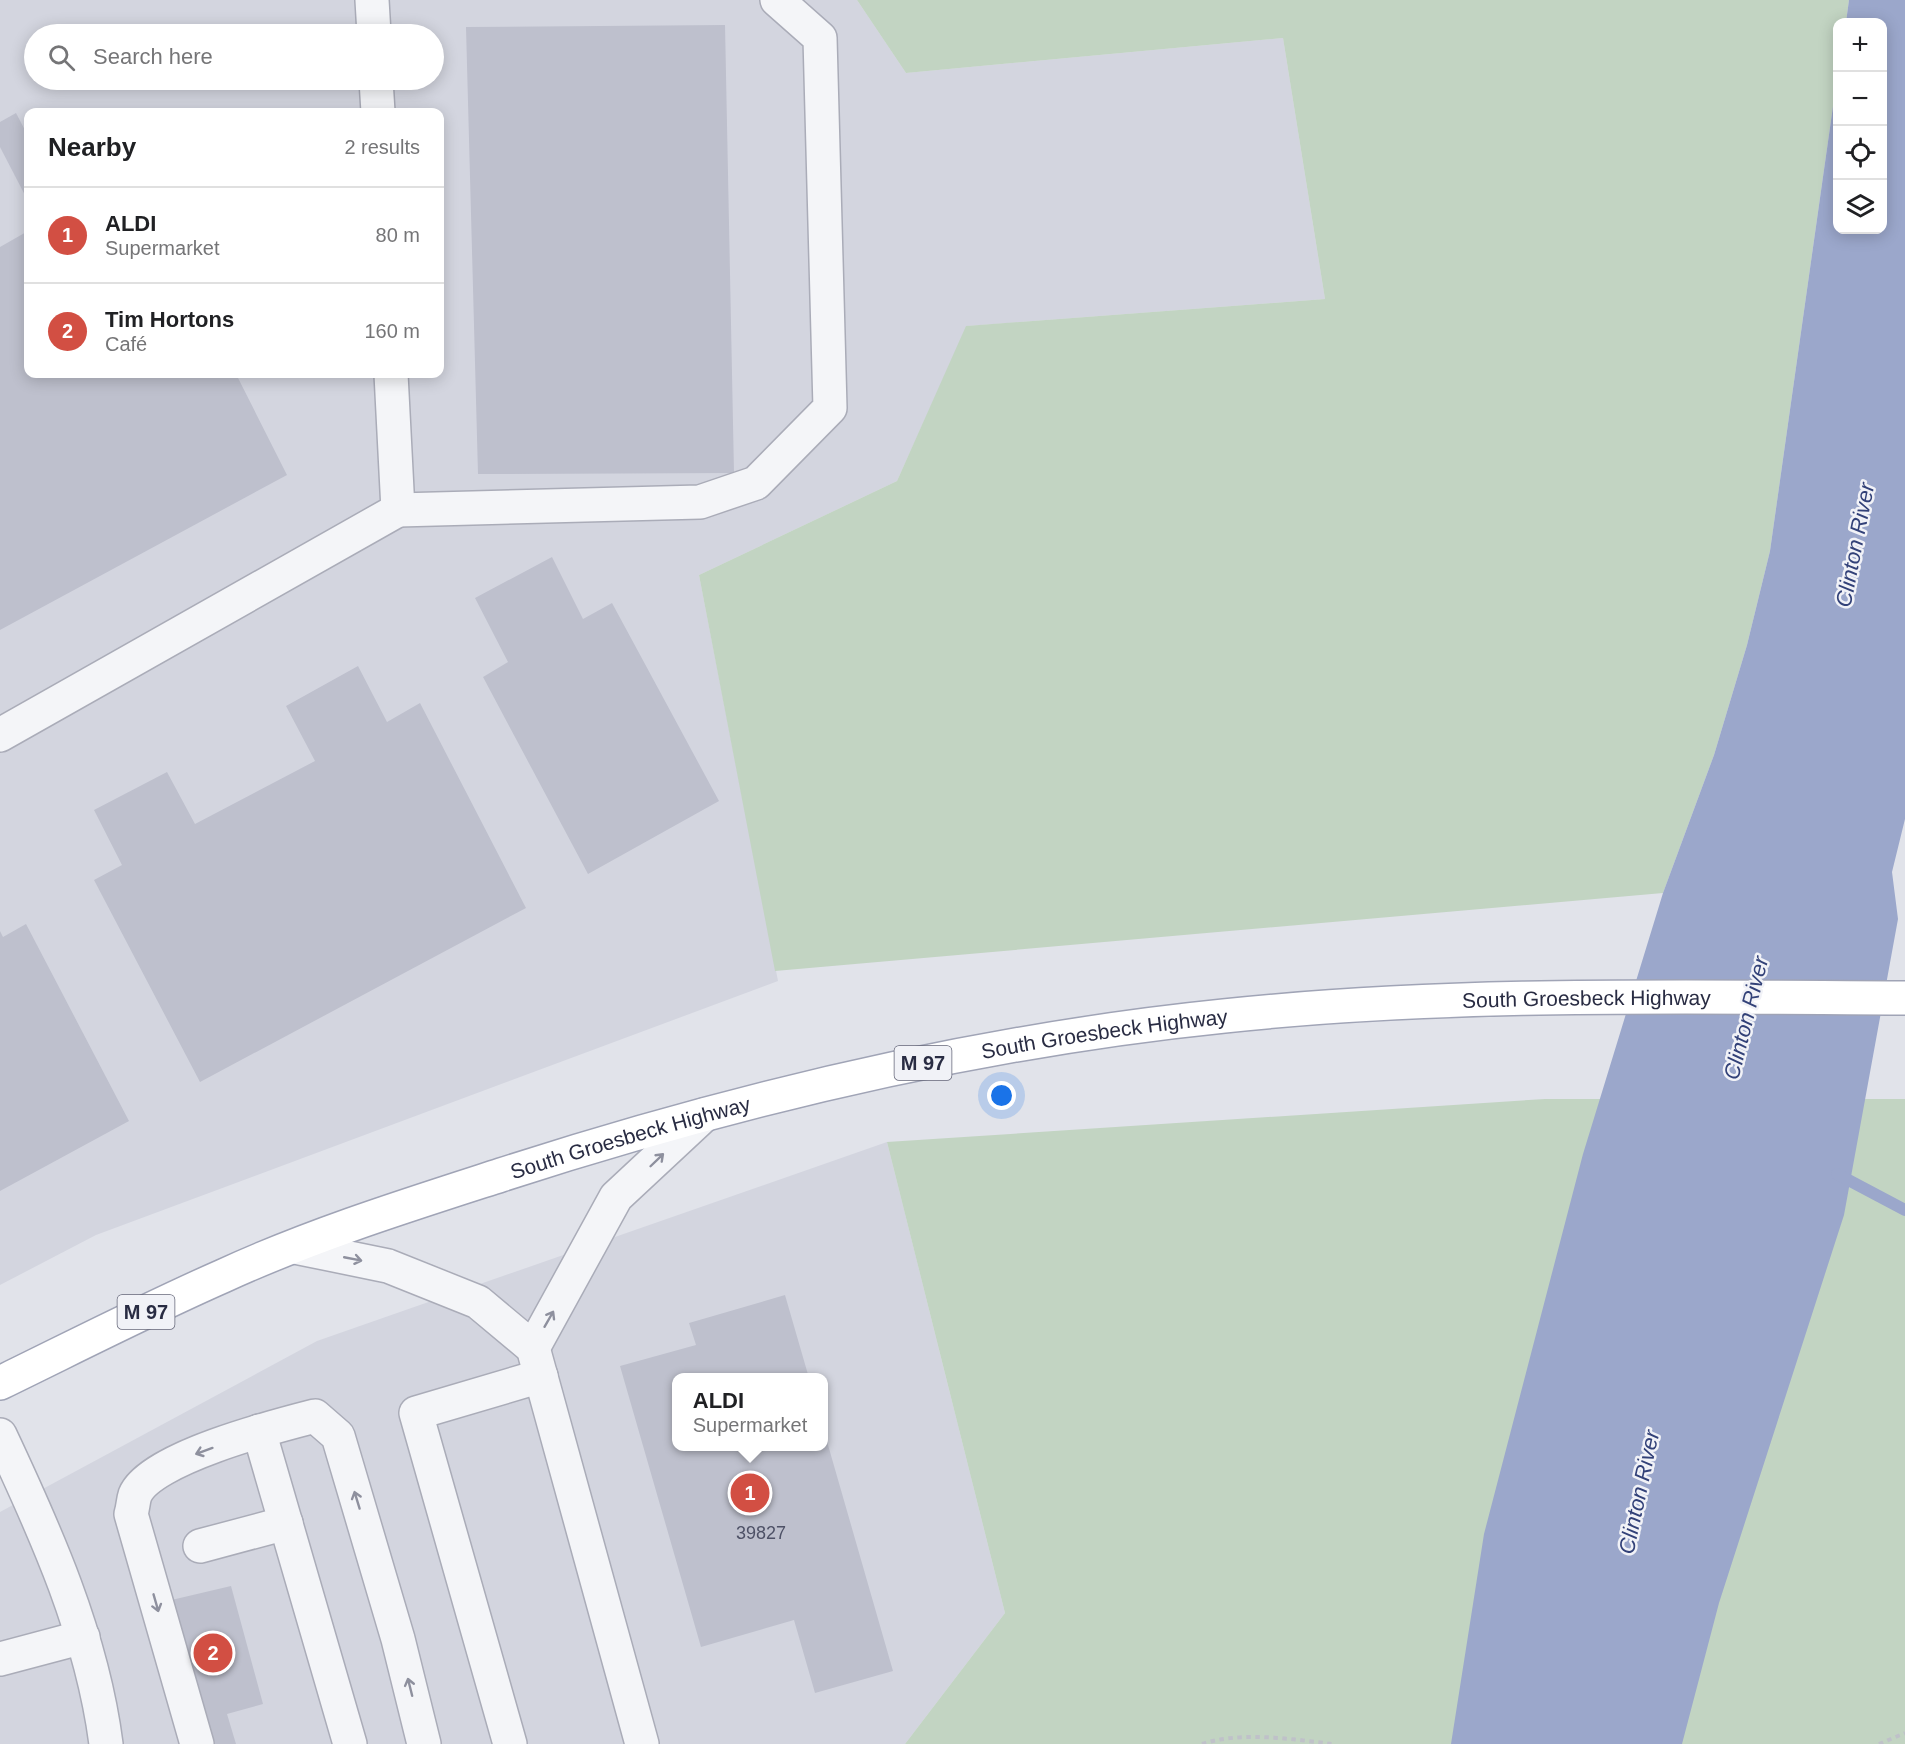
<!DOCTYPE html>
<html lang="en">
<head>
<meta charset="utf-8">
<style>
	body { margin:0; font-family:Arial,sans-serif; background:#f6f6f6; color:#202124 }
	.controls { position:absolute; right:18px; top:18px; display:grid; overflow:hidden; border-radius:12px; box-shadow:0 3px 15px #0003 }
	.controls button { width:54px; height:54px; display:grid; place-items:center; padding:0; border:0; border-bottom:2px solid #e0e0e0; background:#fff; color:#202124; font:30px sans-serif }
	.you { position:absolute; left:1002px; top:1096px; width:21px; height:21px; margin:-15px; border:4px solid #fff; border-radius:50%; background:#1a73e8; box-shadow:0 0 0 9px #1a73e833 }
	.badge { display:grid; place-items:center; width:39px; height:39px; border-radius:50%; background:#d24f43; color:#fff; font-size:20px; font-weight:700 }
	.pin { position:absolute; translate:-50% -50%; border:3px solid #fff; box-shadow:0 2px 6px #0006 }
	.popup { position:absolute; left:672px; top:1373px; width:156px; height:78px; box-sizing:border-box; display:grid; place-content:center; border-radius:12px; background:#fff; filter:drop-shadow(0 2px 4px #0005); font-size:20px; white-space:nowrap; color:#757577 }
	.popup b { font-size:22px; color:#202124 }
	.popup::after { content:''; position:absolute; left:50%; top:100%; margin-left:-12px; border:12px solid transparent; border-top-color:#fff }
	.list { margin:0; padding:0; list-style:none }
	h2 { display:flex; justify-content:space-between; align-items:center; height:78px; margin:0; padding:0 24px; font-size:26px }
	h2 small { font-size:20px; font-weight:400; color:#757577 }
	.list li { display:grid; grid-template-columns:39px 1fr auto; gap:18px; align-items:center; box-sizing:border-box; height:96px; padding:0 24px; border-top:2px solid #e0e0e0 }
	.list b { display:block; font-size:22px; white-space:nowrap }
	.list p { margin:0; font-size:20px; white-space:nowrap; color:#757577 }
	.list em { font-size:20px; font-style:normal; color:#757577 }
	.icon { flex:none; width:33px; height:33px; fill:none; stroke:currentColor; stroke-width:2; stroke-linecap:round; stroke-linejoin:round }
	.map { position:relative; flex:none; width:1905px; height:1744px; overflow:hidden }
	.search { position:absolute; background:#fff; box-shadow:0 3px 15px #0003; left:24px; top:24px; width:420px; height:66px; display:flex; align-items:center; gap:15px; box-sizing:border-box; padding:0 21px; border-radius:33px; color:#757577; font-size:22px }
	.panel { position:absolute; background:#fff; box-shadow:0 3px 15px #0003; left:24px; top:108px; width:420px; height:270px; border-radius:12px }
	.map>svg:first-child { display:block }
</style>
</head>
<body>
<div class="map">
<svg width="1905" height="1744" viewBox="0 0 1905 1744">
	<rect width="100%" height="100%" fill="#e1e3ea"/>
	<g fill="#d3d5df" fill-rule="evenodd">
		<path d="M0,0H857L906,73L1283,38L1325,299L967,326L897,481L699,575L778,981L96,1235L0,1285ZM34,34H434V80H34ZM28,112H440V374H28Z"/>
		<path d="M887,1142L1005,1613L905,1744H0V1512L317,1341ZM676,1378H824V1446H676Z"/>
	</g>
	<g fill="#c2d4c2">
		<polygon points="857,0 1849,0 1846,22 1838,22 1837,78 1770,551 1747,645 1714,755 1663,893 775,971 699,575 897,481 966,326 1325,299 1283,38 906,73"/>
		<polygon points="1545,1099 1905,1099 1905,1744 905,1744 1005,1613 887,1142"/>
	</g>
	<polygon fill="#9ba7cb" points="1849,0 1905,0 1905,819 1892,872 1898,919 1844,1215 1719,1603 1682,1744 1451,1744 1484,1534 1583,1154 1663,893 1714,755 1747,645 1770,551 1837,78 1838,230 1882,230 1882,22 1846,22"/>
	<g fill="none" stroke-linecap="round" stroke-linejoin="round">
		<polyline stroke="#9ba7cb" stroke-width="12" points="1837,1174 1905,1210"/>
	</g>
	<g fill="#bec0cd">
		<polygon points="725,25 734,473 478,474 466,27"/>
		<polygon points="16,113 28,136 28,201 0,147 0,122"/>
		<polygon points="28,231 28,374 236,374 287,475 0,630 0,247"/>
		<polygon points="552,557 583,619 612,603 719,801 588,874 483,677 508,662 475,598"/>
		<polygon points="358,666 387,722 420,703 526,908 200,1082 94,880 122,865 94,810 167,772 195,824 315,761 286,706"/>
		<polygon points="26,924 129,1121 0,1191 0,931 3,937"/>
		<polygon points="785,1295 809,1378 676,1378 676,1446 824,1446 824,1431 893,1671 815,1693 794,1620 701,1647 620,1366 696,1345 689,1323"/>
		<polygon points="231,1586 263,1704 227,1714 236,1744 202,1744 163,1602"/>
	</g>
	<g fill="none" stroke-linecap="round" stroke-linejoin="round">
		<g stroke="#aaacb8" stroke-width="36">
			<g id="minor">
				<polyline points="372,0 374,34"/>
				<polyline points="376,80 378,112"/>
				<polyline points="398,510 700,502 756,483 830,408 820,38 777,0"/>
				<polyline points="0,735 398,510 391,374"/>
				<polyline points="295,1247 388,1266 478,1302 533,1348 616,1197 704,1115"/>
				<polyline points="535,1355 642,1744"/>
				<polyline points="259,1431 350,1744"/>
				<path d="M0,1435C46,1533 92,1635 106,1744"/>
				<polyline points="200,1546 286,1523"/>
				<polyline points="0,1659 83,1637"/>
				<path d="M197,1744L131,1514C133,1508 133,1501 135,1495C150,1458 276,1426 315,1416L338,1436L398,1639L424,1744"/>
				<polyline points="510,1744 416,1413 541,1376"/>
			</g>
		</g>
		<g stroke="#a0a4b6" stroke-width="36">
			<g id="major">
				<path id="s1" d="M0,1383C74,1347 148,1309 223,1276C312,1235 408,1205 501,1175C736,1099 978,1041 1224,1016C1450,992 1678,997 1905,998"/>
			</g>
		</g>
		<g stroke="#bfc1c9" stroke-width="4" stroke-dasharray="4.5 4.5" stroke-linecap="butt">
			<path d="M1202,1744C1242,1731 1291,1739 1332,1744"/>
			<polyline points="1879,1744 1905,1733"/>
		</g>
		<use href="#minor" stroke="#f4f5f8" stroke-width="33"/>
		<use href="#major" stroke="#fff" stroke-width="33"/>
	</g>
	<defs><path id="oneway-shaft" d="M-6 0H5M1.5-3L5.5 0L1.5 3" fill="none" stroke-width="1.6" stroke-linecap="round" stroke-linejoin="round" transform="scale(1.5)"/></defs>
	<g stroke="#8e909e">
		<use href="#oneway-shaft" transform="translate(657 1160) rotate(-44)"/>
		<use href="#oneway-shaft" transform="translate(353 1259) rotate(11)"/>
		<use href="#oneway-shaft" transform="translate(549 1319) rotate(-60)"/>
		<use href="#oneway-shaft" transform="translate(204 1451) rotate(160)"/>
		<use href="#oneway-shaft" transform="translate(357 1500) rotate(-107)"/>
		<use href="#oneway-shaft" transform="translate(156 1603) rotate(74)"/>
		<use href="#oneway-shaft" transform="translate(410 1687) rotate(-104)"/>
	</g>
	<g text-anchor="middle" dominant-baseline="central" stroke-width="5" stroke-linejoin="round" paint-order="stroke">
		<g font-size="18" fill="#4e5166">
			<text x="761" y="1533">39827</text>
		</g>
		<g fill="#f1f2f7" stroke="#656779" stroke-width="1.5">
			<rect x="894.5" y="1046" width="57" height="34" rx="4.5"/>
			<rect x="117.5" y="1295" width="57" height="34" rx="4.5"/>
		</g>
		<g font-size="20" font-weight="bold" fill="#292c43">
			<text x="923" y="1063">M 97</text>
			<text x="146" y="1312">M 97</text>
		</g>
		<g font-size="21" fill="#292c43" stroke="#f1f2f7">
			<text stroke="none"><textPath href="#s1" startOffset="1648">South Groesbeck Highway</textPath></text>
			<text stroke="none"><textPath href="#s1" startOffset="1164">South Groesbeck Highway</textPath></text>
			<text stroke="none"><textPath href="#s1" startOffset="678">South Groesbeck Highway</textPath></text>
		</g>
		<g font-size="22" font-style="italic" fill="#324178" stroke="#f1f2f7">
			<text transform="translate(1855 545) rotate(-79)">Clinton River</text>
			<text transform="translate(1746 1018) rotate(-76)">Clinton River</text>
			<text transform="translate(1639 1492) rotate(-78)">Clinton River</text>
		</g>
	</g>
</svg>
<div class="controls">
<button>+</button>
<button>−</button>
<button><svg class="icon" aria-label="locate" viewBox="0 0 24 24"><circle cx="12" cy="12" r="6"/><path d="M12 2v4M12 18v4M2 12h4M18 12h4"/></svg></button>
<button><svg class="icon" aria-label="layers" viewBox="0 0 24 24"><path d="M12 4l9 5-9 5-9-5zM3 14l9 5 9-5"/></svg></button>
</div>
<div class="you"></div>
<div class="pin badge" style="left:750px;top:1493px">1</div>
<div class="popup"><b>ALDI</b>Supermarket</div>
<div class="pin badge" style="left:213px;top:1653px">2</div>
<div class="search"><svg class="icon" aria-label="search" viewBox="0 0 24 24"><circle cx="10" cy="10" r="6"/><path d="M15 15l6 6"/></svg>Search here</div>
<section class="panel">
<h2>Nearby<small>2 results</small></h2>
<ul class="list">
<li><span class="badge">1</span><div><b>ALDI</b><p>Supermarket</p></div><em>80 m</em></li>
<li><span class="badge">2</span><div><b>Tim Hortons</b><p>Café</p></div><em>160 m</em></li>
</ul>
</section>
</div>
</body>
</html>
